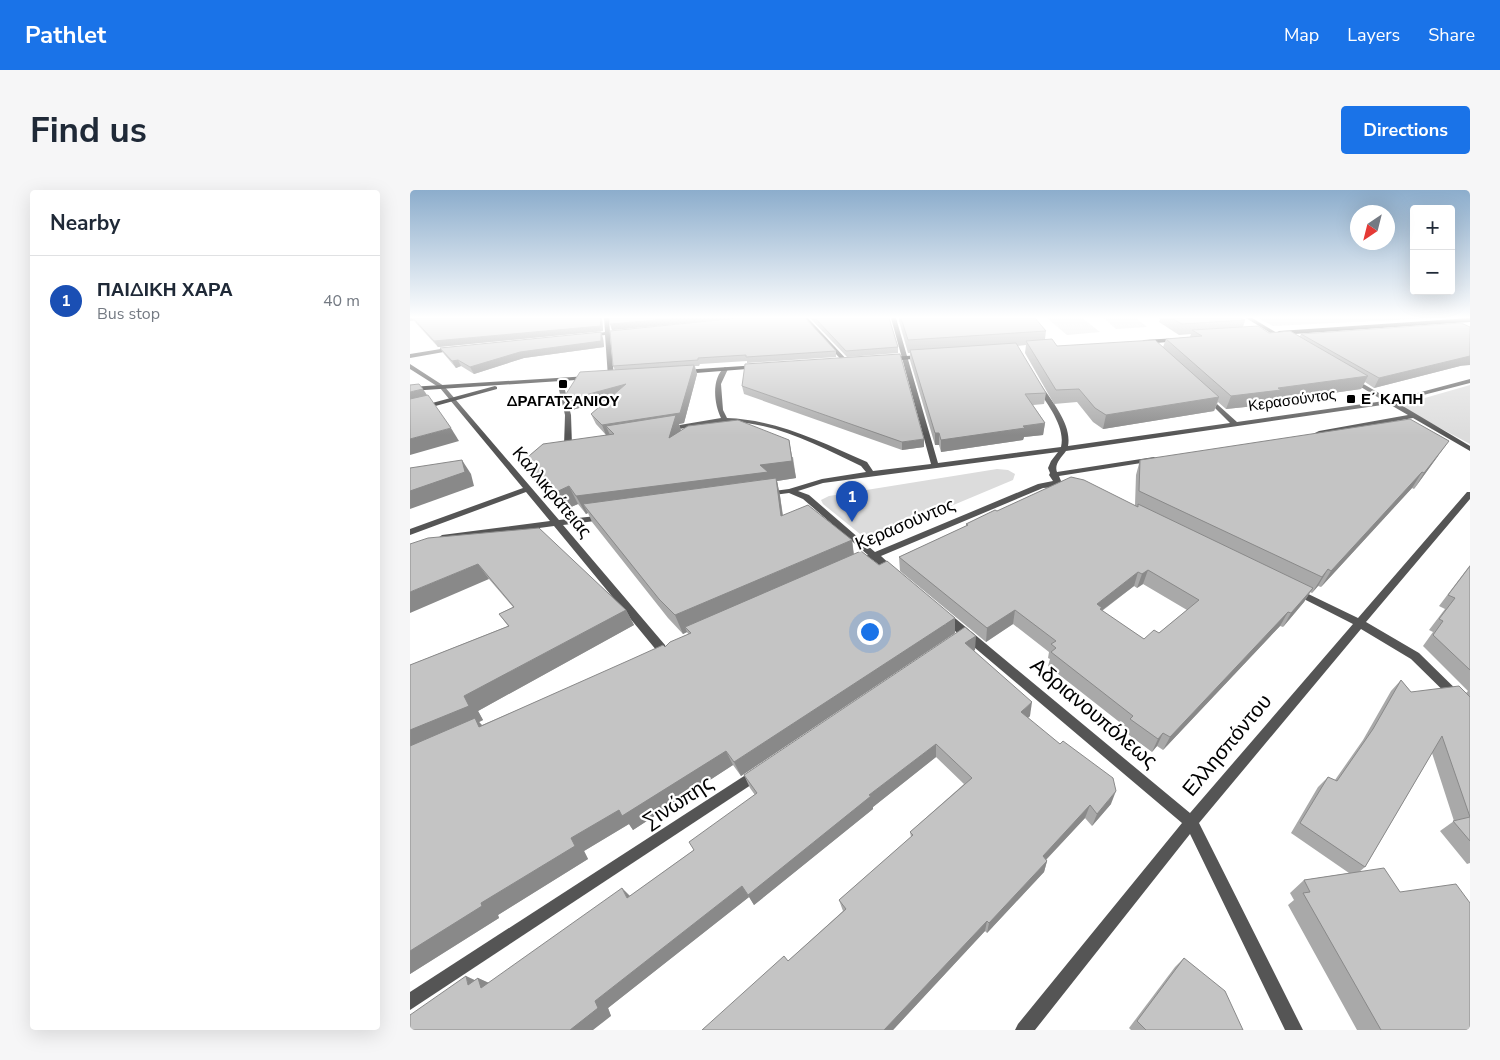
<!DOCTYPE html>
<html lang="en">
<head>
<meta charset="utf-8">
<style>
	body { margin:0; font-family:"Nunito Sans",sans-serif; background:#f6f6f7; color:#1f2937 }
	.controls { position:absolute; right:15px; top:15px; display:grid; overflow:hidden; border-radius:5px; box-shadow:0 5px 20px #0002 }
	.controls button { width:45px; height:45px; display:grid; place-items:center; padding:0; border:0; border-bottom:1px solid #e0e1e3; background:#fff; color:#1f2937; font:25px sans-serif }
	.compass { position:absolute; left:940px; top:15px; width:45px; height:45px; border-radius:50%; background:#fff; box-shadow:0 5px 20px #0002; rotate:215deg }
	.you { position:absolute; left:459px; top:441px; width:18px; height:18px; margin:-12px; border:4px solid #fff; border-radius:50%; background:#1a73e8; box-shadow:0 0 0 8px #1a73e833 }
	.badge { display:grid; place-items:center; width:32px; height:32px; border-radius:50%; background:#1a73e8; color:#fff; font-size:16px; font-weight:700 }
	.pin { position:absolute; translate:-50% -41px; filter:drop-shadow(0 1px 2px #0008) }
	.pin::after { content:''; position:absolute; top:26px; width:18px; height:15px; background:inherit; clip-path:polygon(0 0,100% 0,50% 100%) }
	.list { margin:0; padding:0; list-style:none }
	h2 { display:flex; justify-content:space-between; align-items:center; height:65px; margin:0; padding:0 20px; font-size:21px }
	h2 small { font-size:16px; font-weight:400; color:#747a83 }
	.list li { display:grid; grid-template-columns:32px 1fr auto; gap:15px; align-items:center; box-sizing:border-box; height:90px; padding:0 20px; border-top:1px solid #e0e1e3 }
	.list b { display:block; font-size:19px; white-space:nowrap }
	.list p { margin:0; font-size:16px; white-space:nowrap; color:#747a83 }
	.list em { font-size:16px; font-style:normal; color:#747a83 }
	.map { position:relative; flex:none; width:1060px; height:840px; overflow:hidden; border-radius:5px }
	header { display:flex; align-items:center; gap:30px; box-sizing:border-box; height:70px; padding:0 25px; background:#1a73e8; color:#fff }
	header strong { font-size:24px }
	nav { display:flex; gap:28px; margin-inline-start:auto; font-size:18px }
	.intro { display:flex; align-items:center; justify-content:space-between; box-sizing:border-box; height:120px; padding:0 30px }
	h1 { margin:0; font-size:35px }
	.button { padding:12px 22px; border-radius:5px; background:#1a73e8; color:#fff; font-size:18px; font-weight:700 }
	main { display:flex; gap:30px; padding:0 30px }
	aside { flex:1; background:#fff; border-radius:5px; box-shadow:0 5px 20px #0002 }
	.map>svg:first-child { display:block }
</style>
</head>
<body>
<header>
<strong>Pathlet</strong>
<nav><a>Map</a><a>Layers</a><a>Share</a></nav>
</header>
<div class="intro"><h1>Find us</h1><a class="button">Directions</a></div>
<main>
<aside>
<h2>Nearby<small></small></h2>
<ul class="list">
<li><span class="badge" style="background:#1a4fb4">1</span><div><b>ΠΑΙΔΙΚΗ ΧΑΡΑ</b><p>Bus stop</p></div><em>40 m</em></li>
</ul>
</aside>
<div class="map">
<svg width="1060" height="840" viewBox="0 0 1060 840">
	<rect width="100%" height="100%" fill="#fff"/>
	<g fill="#dcdcdc">
		<polygon points="637,128 672,128 690,142 657,145"/>
		<polygon points="694,128 726,128 737,137 706,139"/>
		<polygon points="848,128 1025,128 863,136"/>
		<polygon points="1060,195 1060,254 998,221 993,216 994,214"/>
		<polygon points="587,279 598,280 605,284 603,290 460,350 455,348 413,314 411,310 419,306"/>
	</g>
	<g fill="none" stroke-linecap="round" stroke-linejoin="round">
		<polygon fill="#555" fill-rule="evenodd" points="152,198 155,200 161,225 162,256 158,258 154,256 155,225 149,200"/>
		<g fill="#555" fill-rule="evenodd">
			<polygon points="0,128 18,128 0,131"/>
			<polygon points="194,128 199,128 200,142 213,140 216,142 200,145 204,187 201,189 198,187 195,145 180,147 177,145 195,142"/>
			<polygon points="394,128 398,128 438,171 438,173 434,173"/>
			<path d="M481,128H486L528,273L651,257C656,236 636,213 626,196L629,194L632,196C643,213 662,235 658,256L820,233L794,207L797,205L827,232L974,211L941,191L940,190L943,188L981,210L1060,189V193L986,212L1060,256V261L1003,228L909,245L905,243L909,241L998,225L979,214L656,261C651,268 644,274 647,282L744,267L748,269L744,271L649,286L651,291L662,292L663,294C658,297 641,297 633,298L471,366L486,380L488,382L483,385L480,384L463,370L450,375H444L442,373L444,371L458,365L393,309L379,303L356,306L352,304L356,302L379,299L412,289L456,282L451,276C409,256 364,231 316,232C296,233 277,238 258,241L255,239L258,237L311,228C304,214 301,188 315,177L318,179L311,194L313,220L317,228C368,230 411,252 457,272L463,281L521,274ZM648,262L641,271L638,278L640,283L639,285L643,291L628,294L465,362L399,305L388,301L413,293Z"/>
			<polygon points="836,128 842,128 877,149 872,150"/>
			<polygon points="43,157 46,159 45,160 0,168 0,164"/>
			<polygon points="0,174 34,196 149,330 196,325 197,327 193,330 153,335 255,455 256,458 255,461 247,461 144,336 32,351 28,348 32,345 140,331 116,302 0,345 0,339 113,298 30,198 0,179"/>
			<polygon points="1057,302 1060,302 1060,309 956,432 1009,463 1060,513 1060,525 1056,523 1001,469 951,439 789,633 893,840 875,840 780,644 625,840 605,840 608,834 772,633 532,430 531,427 532,424 540,424 780,623 943,434 884,404 882,402 884,400 890,400 948,428"/>
			<polygon points="348,577 353,579 354,583 353,587 0,820 0,802"/>
		</g>
		<g fill="#222" fill-rule="evenodd">
			<polygon points="1060,128 1060,132 869,145 866,143 869,141"/>
			<polygon points="767,148 769,149 769,151 734,154 731,152 734,150"/>
			<polygon points="513,165 516,167 515,168 478,171 475,169 478,167"/>
			<polygon points="348,175 351,177 350,178 273,184 270,182 273,180"/>
			<polygon points="179,186 181,187 181,189 0,201 0,197"/>
			<polygon points="85,196 87,197 87,199 0,223 0,219"/>
		</g>
	</g>
	<g fill="#a9a9a9" fill-rule="evenodd">
		<polygon points="2,128 192,128 193,141 28,157 5,132"/>
		<polygon points="199,128 395,128 426,161 426,167 337,173 337,171 290,174 289,176 285,176 287,184 274,233 269,234 271,240 383,267 386,288 367,291 370,306 373,325 442,350 444,364 545,443 331,586 323,575 223,640 219,634 174,661 178,669 88,725 89,728 0,784 0,475 98,436 89,424 103,417 79,389 0,354 216,420 224,435 68,521 73,530 69,532 72,535 255,457 278,444 277,442 273,444 258,428 182,332 178,323 176,324 168,314 154,320 123,289 113,271 196,245 186,234 181,224 198,210 162,220 157,210 205,180 203,176 302,130 202,140"/>
		<polygon points="400,128 479,128 488,157 488,163 437,167"/>
		<polygon points="489,128 625,128 636,141 635,149 647,156 753,157 756,149 780,147 781,144 769,145 749,132 750,129 748,128 831,128 835,130 833,137 859,143 890,146 891,144 1050,176 964,198 955,192 951,199 866,211 865,214 816,219 808,212 804,221 693,239 683,232 667,212 644,214 615,163 616,155 607,156 636,203 634,214 623,215 635,233 633,245 614,247 613,250 531,262 529,255 525,255 500,170 500,163 498,163 489,131"/>
		<polygon points="193,148 194,157 114,168 64,184 51,176 46,178 34,164 30,158"/>
		<polygon points="332,196 514,257 492,260 334,204"/>
		<path d="M1028,266L1004,299L1002,298L911,397L908,396L902,403L900,402L894,412L873,437L870,436L753,560L747,556L742,562L715,542L717,538L638,476L640,469L638,468L639,462L603,434L576,452L490,381L489,367L556,336V334L587,321L725,315L726,285L730,270ZM733,394L777,420L749,443L734,449L692,421L724,396L727,398Z"/>
		<polygon points="1060,375 1060,673 1057,674 1030,641 1044,631 1022,563 955,677 949,682 1060,840 947,840 878,715 884,710 880,703 894,690 939,683 881,643 908,597 918,587 925,590 953,550 981,501 991,490 1001,502 1056,503 1058,501 1013,456 1023,442 1019,440 1035,419 1029,416"/>
		<polygon points="565,460 564,461 620,526 618,528 701,614 682,636 675,628 636,670 637,671 634,682 577,743 575,741 483,840 292,840 378,771 433,721 429,710 501,647 500,642 554,594 526,567 463,617 463,619 344,715 339,707 198,818 201,826 65,790 68,788 78,793 220,706 284,660 345,605 340,598 334,585"/>
		<polygon points="774,768 833,840 721,840 719,838 765,777"/>
	</g>
	<g fill="#898989">
		<polygon points="192,128 193,141 28,157 24,151 190,128"/>
		<polygon points="270,128 330,128 202,140 200,134"/>
		<polygon points="191,142 193,148 194,157 114,168 64,184 60,177 110,162"/>
		<polygon points="1056,166 1060,166 1060,175 1050,176 964,198 969,188"/>
		<polygon points="48,170 51,176 46,178 42,171"/>
		<polygon points="284,175 287,184 274,233 269,234 271,241 265,265 196,236 200,245 196,245 192,235"/>
		<polygon points="958,186 951,199 866,211 865,214 816,219 821,206 868,198"/>
		<polygon points="216,194 220,204 162,220 157,210"/>
		<polygon points="13,199 21,211 0,217 0,202"/>
		<polygon points="809,207 804,221 693,239 696,225"/>
		<polygon points="635,233 633,245 614,247 613,250 531,262 531,250 613,236"/>
		<polygon points="41,238 49,251 0,265 0,249"/>
		<rect x="525" y="243" width="4" height="12"/>
		<polygon points="514,249 514,257 492,260 492,252"/>
		<polygon points="379,250 386,288 367,291 370,306 375,344 173,314 178,323 176,324 166,306 350,275"/>
		<polygon points="1039,251 1028,266 1004,299 1014,283"/>
		<polygon points="52,270 61,284 64,296 0,319 0,301"/>
		<polygon points="1012,282 1002,298 911,397 921,381"/>
		<polygon points="159,296 168,314 154,320 144,303"/>
		<polygon points="442,350 444,369 275,437 277,442 273,444 265,425"/>
		<polygon points="68,374 79,389 0,423 0,402"/>
		<polygon points="918,379 908,396 902,403 912,387"/>
		<polygon points="738,380 733,394 727,398 732,384"/>
		<polygon points="728,382 724,396 691,421 687,414"/>
		<polygon points="903,398 894,412 873,437 881,423"/>
		<polygon points="216,420 224,435 68,521 73,530 69,532 79,543 0,562 0,540 54,506"/>
		<polygon points="605,420 603,434 576,452 577,438"/>
		<polygon points="878,422 870,436 753,560 760,547"/>
		<polygon points="545,428 545,443 331,586 324,572"/>
		<polygon points="566,446 565,460 554,467 555,453"/>
		<polygon points="622,512 620,526 609,535 611,522"/>
		<polygon points="753,543 747,556 742,562 748,549"/>
		<polygon points="526,554 526,567 463,617 463,619 344,715 338,705 459,605"/>
		<polygon points="316,561 323,575 223,640 219,634 174,661 178,669 88,725 89,728 0,784 0,761 71,713 161,648 209,620"/>
		<polygon points="706,601 701,614 682,636 687,624"/>
		<polygon points="680,615 675,628 629,677 633,666"/>
		<polygon points="637,671 634,682 577,743 579,733"/>
		<polygon points="332,696 339,707 198,818 201,826 183,840 160,840 185,811"/>
		<polygon points="212,698 223,709 217,708"/>
		<polygon points="577,731 575,741 483,840 474,840"/>
		<polygon points="56,786 69,792 68,788 86,796 88,806 58,795"/>
	</g>
	<g fill="#c4c4c4" stroke="#898989" fill-rule="evenodd">
		<polygon points="3,128 190,128 191,136 24,151"/>
		<polygon points="199,128 270,128 200,134"/>
		<polygon points="328,128 395,128 426,161 336,167 336,165 288,168 288,170 203,176 200,141"/>
		<polygon points="405,128 479,128 488,157 436,161"/>
		<polygon points="491,128 625,128 636,141 498,150"/>
		<polygon points="761,128 831,128 835,130 772,134"/>
		<polygon points="1051,133 1060,137 1060,166 969,188 891,144"/>
		<polygon points="848,136 859,143 880,141 958,186 868,198 871,200 821,206 756,149 792,146 782,140"/>
		<polygon points="191,142 191,151 110,162 60,177 48,170 42,171 30,158"/>
		<polygon points="642,149 647,156 745,150 809,207 696,225 685,218 669,199 646,200 616,151"/>
		<polygon points="606,153 636,203 615,204 635,233 613,236 615,238 531,250 529,243 525,243 500,160"/>
		<polygon points="490,164 514,249 492,252 332,196 335,174"/>
		<polygon points="284,175 270,223 192,235 181,224 216,194 157,210 156,204 170,182"/>
		<polygon points="9,194 13,199 0,202 0,195"/>
		<polygon points="18,205 41,238 0,249 0,209"/>
		<polygon points="266,225 259,248 278,236 328,230 379,250 382,271 350,275 358,282 166,306 159,296 144,303 113,271 133,254 204,244 196,236"/>
		<polygon points="1000,229 1039,251 1014,283 1012,282 921,381 918,379 912,387 729,301 730,270"/>
		<polygon points="52,270 55,282 0,301 0,278"/>
		<path d="M661,287L674,290L728,317V314L903,398L881,423L878,422L760,547L753,543L748,549L720,529L723,526L641,462L646,458L641,454L646,451L605,420L577,438L489,367L558,335L556,334L585,320L587,321ZM738,380L789,410L749,443L744,440L734,449L690,419L692,418L687,414L728,382L732,384Z"/>
		<polygon points="366,288 371,326 398,315 442,350 265,425 249,409 173,314"/>
		<polygon points="129,338 216,420 54,506 59,516 0,540 0,475 99,436 89,424 104,417 68,374 0,402 0,354 18,348"/>
		<polygon points="451,361 469,375 477,371 545,428 324,572 316,561 212,626 209,620 161,648 165,656 71,713 72,716 0,761 0,556 65,528 69,537 222,469 253,455 255,457 260,452 281,443 275,437"/>
		<polygon points="1060,376 1060,480 1023,445 1033,431 1029,429 1045,408 1038,405"/>
		<polygon points="555,437 566,446 555,453 622,512 611,522 650,554 653,551 703,588 706,601 687,624 680,615 633,666 637,671 579,733 577,731 474,840 292,840 374,766 378,771 436,719 429,710 503,645 500,642 562,588 526,554 459,605 461,606 338,705 332,696 185,811 188,818 160,840 0,840 0,825 56,786 58,795 68,788 71,798 212,698 217,708 284,660 279,652 347,603 334,585"/>
		<polygon points="991,490 1001,502 1049,496 1060,507 1060,627 1032,546 955,677 890,633 918,587 927,591 963,539"/>
		<polygon points="1060,627 1060,651 1043,631"/>
		<polygon points="974,678 990,702 1046,694 1060,713 1060,840 971,840 893,703 900,702 894,690"/>
		<polygon points="774,768 815,801 833,840 736,840 727,831"/>
	</g>
	<linearGradient id="sky" x2="0" y2="1"><stop stop-color="#8cadcc"/><stop offset="0.52" stop-color="#fff"/><stop offset="1" stop-color="#fff" stop-opacity="0"/></linearGradient>
	<rect width="1060" height="245" fill="url(#sky)"/>
	<g fill="#000" stroke="#fff" stroke-width="2">
		<rect x="148" y="189" width="10" height="10" rx="2.5"/>
		<rect x="936" y="204" width="10" height="10" rx="2.5"/>
	</g>
	<g text-anchor="middle" dominant-baseline="central" stroke-width="4.5" stroke-linejoin="round" paint-order="stroke">
		<g font-size="15" font-weight="bold" fill="#000" stroke="#fff" text-anchor="start">
			<text x="951" y="209">Ε΄ ΚΑΠΗ</text>
			<text x="153" y="211" text-anchor="middle">ΔΡΑΓΑΤΣΑΝΙΟΥ</text>
		</g>
		<g font-size="15" fill="#000" stroke="#fff">
			<text transform="translate(882 210) rotate(-8)">Κερασούντος</text>
		</g>
		<g font-size="18" fill="#000" stroke="#fff">
			<text transform="translate(142 302) rotate(50)">Καλλικράτειας</text>
			<text transform="translate(495 334) rotate(-23)">Κερασούντος</text>
		</g>
		<g font-size="21" fill="#000" stroke="#fff">
			<text transform="translate(684 523) rotate(40)">Αδριανουπόλεως</text>
			<text transform="translate(817 555) rotate(-50)">Ελλησπόντου</text>
			<text transform="translate(268 612) rotate(-33)">Σινώπης</text>
		</g>
	</g>
</svg>
<div class="controls">
<button>+</button>
<button>−</button>
</div>
<svg class="compass" viewBox="-18 -18 36 36"><path d="M0-13l5 13h-10z" fill="#e53935"/><path d="M0 13l5-13h-10z" fill="#747a83"/></svg>
<div class="you"></div>
<div class="pin badge" style="left:442px;top:332px;background:#1a4fb4">1</div>
</div>
</main>
</body>
</html>
